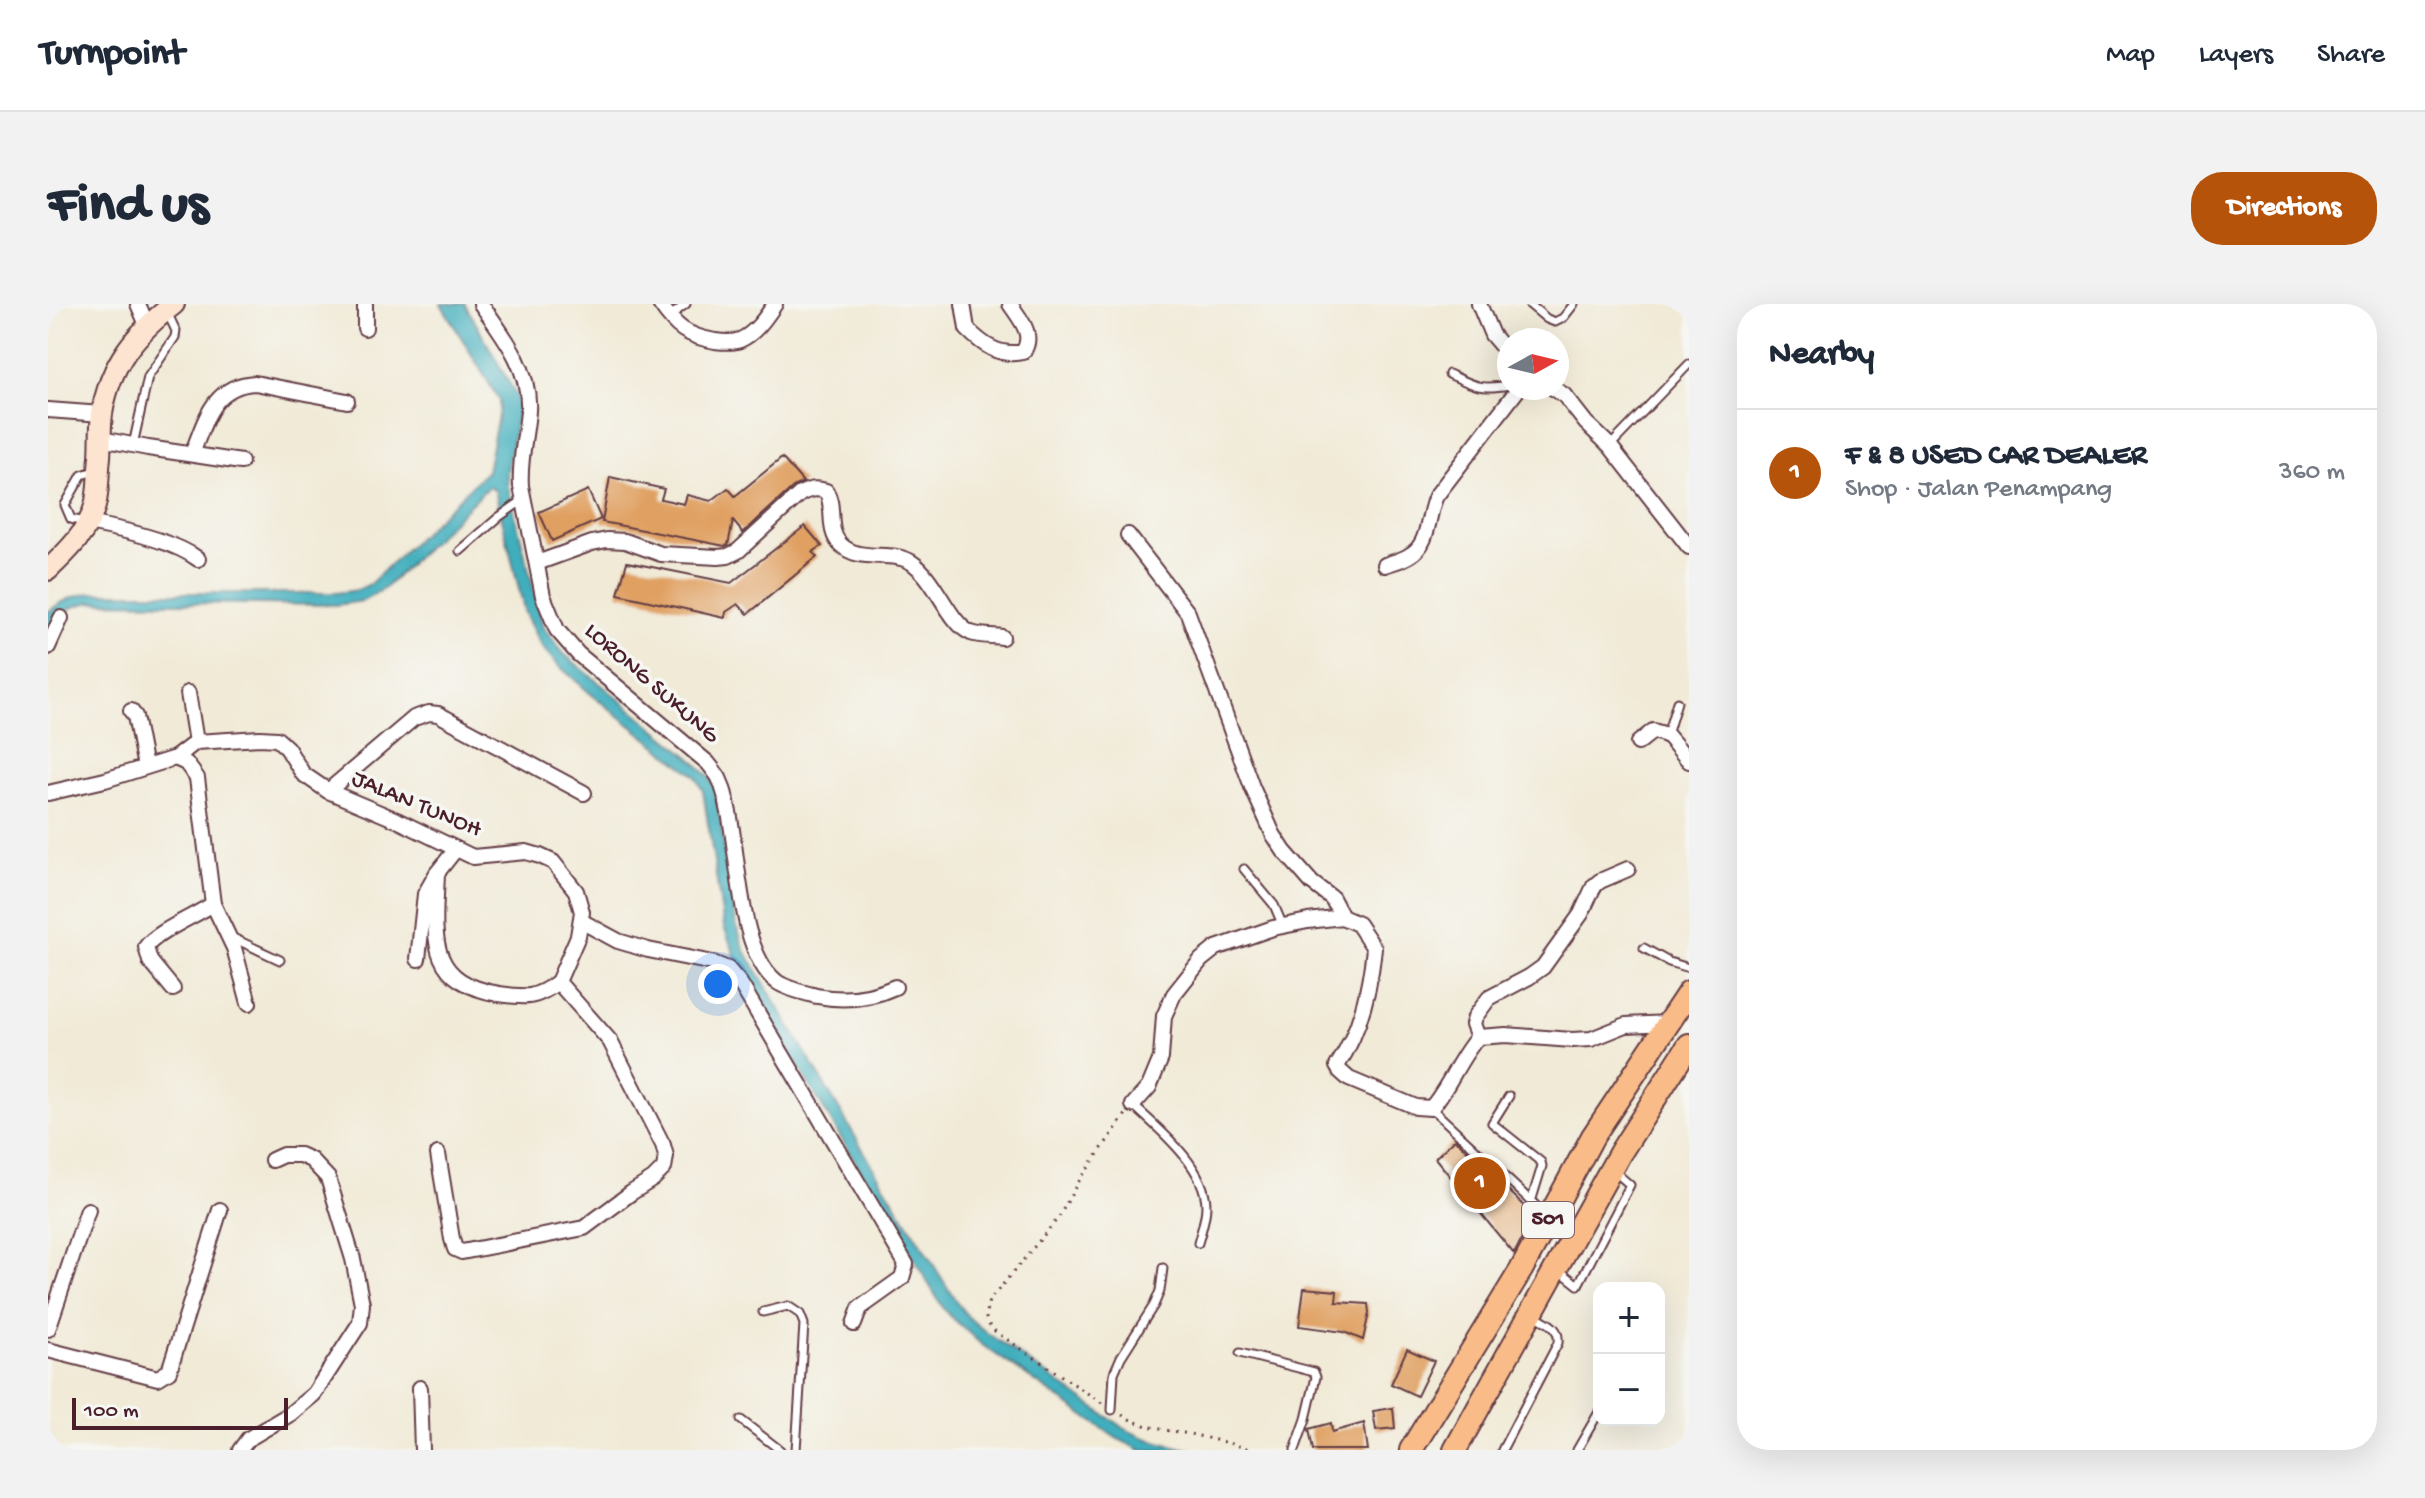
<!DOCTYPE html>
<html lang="en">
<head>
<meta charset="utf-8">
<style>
	body { margin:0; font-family:"Gochi Hand",sans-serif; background:#f2f2f3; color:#1f2937 }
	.controls { position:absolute; right:24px; bottom:24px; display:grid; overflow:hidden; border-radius:16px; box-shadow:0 8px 32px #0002 }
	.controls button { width:72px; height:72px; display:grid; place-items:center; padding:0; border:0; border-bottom:2px solid #e0e1e3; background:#fff; color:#1f2937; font:40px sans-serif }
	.compass { position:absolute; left:1449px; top:24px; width:72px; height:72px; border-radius:50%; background:#fff; box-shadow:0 8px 32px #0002; rotate:82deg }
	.scale { position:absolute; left:24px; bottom:20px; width:216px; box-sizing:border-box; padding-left:8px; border:4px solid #4a1f2b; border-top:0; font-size:22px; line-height:28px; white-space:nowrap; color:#4a1f2b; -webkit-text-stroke:6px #f6f6f2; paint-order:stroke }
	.you { position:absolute; left:670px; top:680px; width:28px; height:28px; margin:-20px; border:6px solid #fff; border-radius:50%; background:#1a73e8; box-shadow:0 0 0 12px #1a73e833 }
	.badge { display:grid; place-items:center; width:52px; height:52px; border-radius:50%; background:#b45309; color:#fff; font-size:26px; font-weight:700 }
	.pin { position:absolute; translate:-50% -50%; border:4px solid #fff; box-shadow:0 2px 8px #0006 }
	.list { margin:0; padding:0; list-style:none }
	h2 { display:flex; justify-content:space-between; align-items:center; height:104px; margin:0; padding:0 32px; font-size:34px }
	h2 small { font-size:26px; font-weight:400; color:#747a83 }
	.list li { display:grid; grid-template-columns:52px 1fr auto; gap:24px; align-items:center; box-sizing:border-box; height:128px; padding:0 32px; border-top:2px solid #e0e1e3 }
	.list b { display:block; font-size:30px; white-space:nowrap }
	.list p { margin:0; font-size:26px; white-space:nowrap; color:#747a83 }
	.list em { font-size:26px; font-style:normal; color:#747a83 }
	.map { position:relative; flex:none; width:1641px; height:1146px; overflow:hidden; border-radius:32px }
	header { display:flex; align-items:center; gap:48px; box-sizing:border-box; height:112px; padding:0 40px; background:#fff; border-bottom:2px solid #e0e1e3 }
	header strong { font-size:38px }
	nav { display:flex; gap:44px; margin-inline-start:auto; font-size:28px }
	.intro { display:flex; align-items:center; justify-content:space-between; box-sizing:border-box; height:192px; padding:0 48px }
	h1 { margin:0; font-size:56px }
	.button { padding:20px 36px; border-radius:32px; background:#b45309; color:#fff; font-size:28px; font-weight:700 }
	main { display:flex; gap:48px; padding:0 48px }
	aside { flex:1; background:#fff; border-radius:32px; box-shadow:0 8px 32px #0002 }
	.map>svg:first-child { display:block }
</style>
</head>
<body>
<header>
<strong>Turnpoint</strong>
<nav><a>Map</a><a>Layers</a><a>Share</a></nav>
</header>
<div class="intro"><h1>Find us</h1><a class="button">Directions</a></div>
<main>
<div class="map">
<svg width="1641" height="1146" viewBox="0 0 1641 1146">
	<rect width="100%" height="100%" fill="#f6f6f2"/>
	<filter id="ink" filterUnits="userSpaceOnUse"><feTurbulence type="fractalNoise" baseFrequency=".0125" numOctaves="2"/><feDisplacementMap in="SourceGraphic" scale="16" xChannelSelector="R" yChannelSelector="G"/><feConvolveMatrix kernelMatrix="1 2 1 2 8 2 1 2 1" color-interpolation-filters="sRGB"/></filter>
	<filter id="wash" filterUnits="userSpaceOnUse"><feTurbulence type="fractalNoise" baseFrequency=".006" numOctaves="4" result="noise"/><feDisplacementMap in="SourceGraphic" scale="32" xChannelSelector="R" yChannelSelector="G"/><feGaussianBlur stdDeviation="1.8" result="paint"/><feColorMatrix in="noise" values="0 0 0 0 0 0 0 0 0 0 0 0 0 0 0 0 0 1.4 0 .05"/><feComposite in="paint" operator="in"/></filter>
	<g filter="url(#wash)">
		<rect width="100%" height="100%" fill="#f1ead7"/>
		<path fill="#40aebd" stroke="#456674" stroke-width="2" d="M393,0H417L469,93L470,105L459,168L460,183L495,323L516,350L643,454L661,473L667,484L688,620L696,645L833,876L909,999L921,1014L939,1029L1074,1123C1096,1136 1118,1140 1143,1146H1093L1068,1134L933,1040L897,1007L694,669L676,623L655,487L647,472L637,464L543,390L509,360L493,342L477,310L447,186L440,183L337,284L315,297L288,301L44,298C26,301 10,308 0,324V308C14,297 25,292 43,289H288L310,286L322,280L439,167L451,106V96Z"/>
		<g id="blocks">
			<g fill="#e0a062">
				<polygon points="734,154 755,178 745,183 695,229 685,217 680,241 677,242 554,218 562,173 616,185 613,195 636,200 639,191 663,197 680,184 687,192"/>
				<polygon points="540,186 553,215 504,237 491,208"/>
				<polygon points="757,222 774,242 765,248 769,253 700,310 690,300 678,308 677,314 570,290 579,258 683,279"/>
				<polygon points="1407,835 1486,911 1466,950 1387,854"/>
				<polygon points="1256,984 1289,987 1288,998 1320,1000 1321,1009 1315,1036 1296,1028 1251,1022"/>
				<polygon points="1359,1045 1386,1057 1369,1092 1343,1080"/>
				<polygon points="1345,1104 1347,1124 1328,1126 1325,1107"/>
				<polygon points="1283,1119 1284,1128 1316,1119 1320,1146 1265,1146 1261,1125"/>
			</g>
		</g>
	</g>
	<g filter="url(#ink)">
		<use href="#blocks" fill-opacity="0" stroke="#633d45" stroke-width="2"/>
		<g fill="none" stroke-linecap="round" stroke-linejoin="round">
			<g stroke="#633d45" stroke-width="11">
				<g id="lane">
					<polyline points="1481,0 1499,15 1507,18 1515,14 1526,0"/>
					<polyline points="621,13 638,0"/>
					<path d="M1401,70C1427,82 1432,86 1461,81"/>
					<polyline points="85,141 100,73 127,33 128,27 119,8"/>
					<polyline points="1562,142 1641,60"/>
					<polyline points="37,218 23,215 17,201 34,171 49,166"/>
					<polyline points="412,247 451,213 475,196"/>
					<polyline points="1619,431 1629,398"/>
					<polyline points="1196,565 1226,601 1235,622"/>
					<polyline points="183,633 232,656"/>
					<polyline points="1596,644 1621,658 1641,664"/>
					<polyline points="1461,792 1444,819 1493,858 1494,862 1483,898"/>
					<path d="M1085,801C1111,825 1158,863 1158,902C1158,914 1153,928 1150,939"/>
					<polyline points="1383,804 1498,911"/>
					<polyline points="1511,966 1530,981 1582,881 1565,866"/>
					<polyline points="715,1008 740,1002 752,1010 756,1020 748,1146"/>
					<polyline points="1192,1049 1266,1068 1268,1073 1258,1115 1247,1146"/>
					<polyline points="1064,1106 1066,1069 1073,1053 1106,1001 1112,987 1115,964"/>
					<polyline points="693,1116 732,1146"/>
					<path d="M1454,1146L1510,1039C1512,1022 1499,1019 1486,1011"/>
					<polyline points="1529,1146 1551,1108"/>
				</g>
			</g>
			<g stroke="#633d45" stroke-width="18">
				<g id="street">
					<polyline points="90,0 99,21"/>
					<polyline points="317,0 317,24"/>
					<path d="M433,0C456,32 483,66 480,107C478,132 471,157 473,182L495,292L509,326L530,350L660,459C664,464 668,469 671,474C694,524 684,644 729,678C739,685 757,689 769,692C795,697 823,694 847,683"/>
					<path d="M612,0C628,24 639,32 667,37C675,38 685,39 692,36C708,29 718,13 727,0"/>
					<path d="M915,0L919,25C935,41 951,53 975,48C987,31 972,15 962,0"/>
					<polyline points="1431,0 1444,31 1461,51"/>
					<polyline points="1505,84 1516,91 1538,119 1562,142 1641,243"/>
					<polyline points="0,106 54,110"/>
					<polyline points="53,135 100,144 193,158"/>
					<path d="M144,150C157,117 165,81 207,79L299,97"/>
					<path d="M40,219C72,225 125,236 150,255"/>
					<path d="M1080,231L1140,309L1204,483L1225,530L1236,547L1264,579L1284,594L1294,613L1310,620L1326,644C1322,684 1312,728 1289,762L1292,767L1301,775L1368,803L1383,804C1402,782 1411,754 1430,733L1458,731L1524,736L1543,735L1578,721L1621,719"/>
					<path d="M489,259L544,239L559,236L577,237L613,250L670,253L680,252L690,247L752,190C762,185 767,184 778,187C788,203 778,225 792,240C812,260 842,245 863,258C887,273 902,321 923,329C932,332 944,332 954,333"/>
					<path d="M1337,261C1345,258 1355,256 1362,251C1382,240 1379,211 1388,192L1471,84"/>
					<polyline points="0,343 13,314"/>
					<polyline points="140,389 148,438"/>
					<polyline points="83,407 87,412 97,463"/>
					<polyline points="1590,439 1605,427 1619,431 1641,457"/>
					<polyline points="127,454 138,459 149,474 165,600 186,644 201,699"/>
					<polyline points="280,487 366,414 381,409 390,410 536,489"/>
					<polyline points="0,489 57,476 127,454 148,438 212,434 229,435 239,444 255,470 280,487 351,517 425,553 478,548 492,552 505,558 528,587 534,608 530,632 510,678 562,737 615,841 618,852 616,864 605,875 583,889 536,924 414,948 407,945 404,935 390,850"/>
					<path d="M389,569C387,629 376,678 451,690C479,694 487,695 510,678"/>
					<polyline points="533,617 570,637 600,646 665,659 680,665 692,679 858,960 854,974 812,1004 806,1020"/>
					<polyline points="370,655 377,590 389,569 408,545"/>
					<path d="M125,685L102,657L98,643C108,628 147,612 165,600"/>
					<polyline points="1430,733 1425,720 1427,713 1441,694 1481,673 1495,663 1533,610 1546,582 1552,577 1580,565"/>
					<polyline points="1085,801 1101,783 1113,754 1116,712 1126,690 1153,656 1168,644 1225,624 1260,617 1294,613"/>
					<polyline points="0,1025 40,906"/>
					<polyline points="0,1046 110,1074 121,1067 172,906"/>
					<polyline points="372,1084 374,1146"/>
					<polyline points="192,1146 200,1135 242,1110 266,1090 312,1019 314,1000 305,955 280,874 263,856 252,851 235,851 224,856"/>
				</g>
			</g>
			<g stroke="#633d45" stroke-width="24">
				<path id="secondary" d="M0,266C19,248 40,228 47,202C51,187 50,169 52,153C53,139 52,124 54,110C62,59 87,30 126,0"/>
			</g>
			<g stroke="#633d45" stroke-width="26">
				<g id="primary">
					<polyline points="1363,1146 1473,966 1545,832 1641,688"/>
					<polyline points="1407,1146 1572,849 1641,741"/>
				</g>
			</g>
			<g stroke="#633d45" stroke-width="3" stroke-dasharray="2 6" stroke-linecap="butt">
				<path d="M1054,1099L948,1028C936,1018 936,1012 941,997L1011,913L1029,880L1078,810"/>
				<path d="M1074,1111C1095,1124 1118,1126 1142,1130C1163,1135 1185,1140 1205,1146"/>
			</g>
			<use href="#lane" stroke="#fff" stroke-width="7"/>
			<use href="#street" stroke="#fff" stroke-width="14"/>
			<use href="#secondary" stroke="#fde4d0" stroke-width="20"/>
			<use href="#primary" stroke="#f9bc89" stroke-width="22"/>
		</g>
	</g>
	<g text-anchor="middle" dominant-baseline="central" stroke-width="7" stroke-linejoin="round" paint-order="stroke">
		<rect fill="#f6f6f2" stroke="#7e6067" stroke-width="2" x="1474" y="898" width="52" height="36" rx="6"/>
		<g font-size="22" font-weight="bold" fill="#4a1f2b">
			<text x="1500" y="916">501</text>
		</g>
		<g font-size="24" fill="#4a1f2b" stroke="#f6f6f2">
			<text transform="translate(603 380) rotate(41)">LORONG SUKUNG</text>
			<text transform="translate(368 501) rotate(23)">JALAN TUNOH</text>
		</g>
	</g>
</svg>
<div class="controls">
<button>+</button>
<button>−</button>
</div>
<svg class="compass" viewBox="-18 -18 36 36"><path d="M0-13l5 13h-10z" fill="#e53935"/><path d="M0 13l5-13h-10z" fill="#747a83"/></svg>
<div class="scale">100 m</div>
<div class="you"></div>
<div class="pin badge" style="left:1432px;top:879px">1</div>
</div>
<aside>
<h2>Nearby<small></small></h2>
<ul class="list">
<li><span class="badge">1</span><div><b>F &amp; 8 USED CAR DEALER</b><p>Shop · Jalan Penampang</p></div><em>360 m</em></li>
</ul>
</aside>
</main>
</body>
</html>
